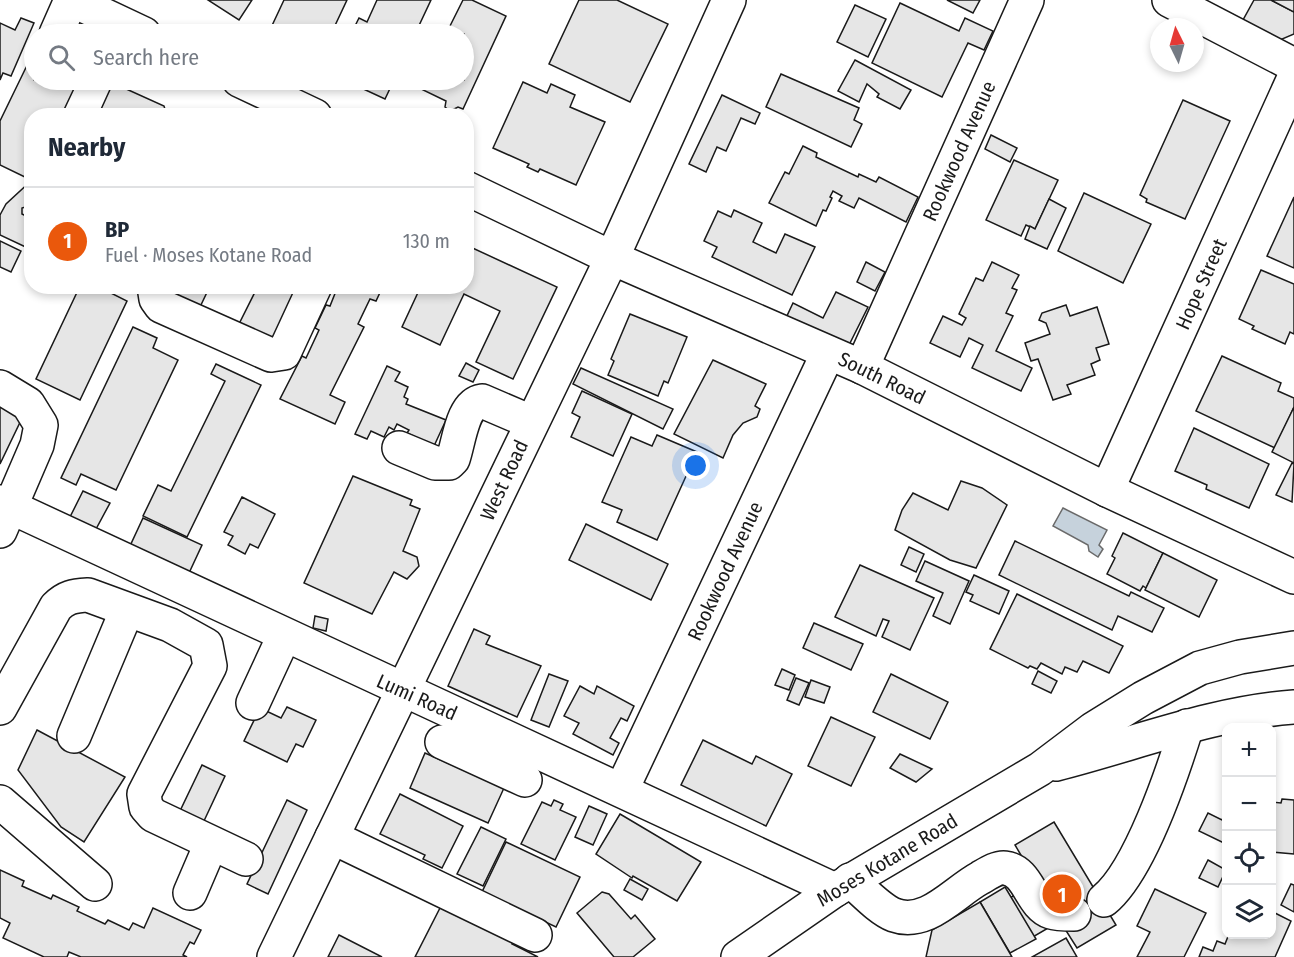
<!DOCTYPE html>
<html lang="en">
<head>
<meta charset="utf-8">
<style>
	body { margin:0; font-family:"Fira Sans Condensed",sans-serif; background:#f6f6f7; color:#1f2937 }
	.controls { position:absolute; right:18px; bottom:18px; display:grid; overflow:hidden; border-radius:12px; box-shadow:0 3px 9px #0003 }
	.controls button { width:54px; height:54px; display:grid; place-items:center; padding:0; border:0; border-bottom:2px solid #e0e1e3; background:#fff; color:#1f2937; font:30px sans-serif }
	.compass { position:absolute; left:1150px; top:18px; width:54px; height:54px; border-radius:50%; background:#fff; box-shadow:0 3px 9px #0003; rotate:355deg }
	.you { position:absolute; left:696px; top:466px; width:21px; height:21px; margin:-15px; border:4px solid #fff; border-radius:50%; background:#1a73e8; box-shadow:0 0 0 9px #1a73e833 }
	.badge { display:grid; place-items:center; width:39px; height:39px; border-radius:50%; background:#ea580c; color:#fff; font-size:20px; font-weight:700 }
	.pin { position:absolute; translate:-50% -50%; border:3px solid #fff; box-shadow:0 2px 6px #0006 }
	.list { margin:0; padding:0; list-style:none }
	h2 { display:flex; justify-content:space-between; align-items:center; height:78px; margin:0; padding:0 24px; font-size:26px }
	h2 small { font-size:20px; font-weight:400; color:#747a83 }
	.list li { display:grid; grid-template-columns:39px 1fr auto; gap:18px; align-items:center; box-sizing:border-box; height:108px; padding:0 24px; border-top:2px solid #e0e1e3 }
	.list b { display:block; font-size:22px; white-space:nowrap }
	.list p { margin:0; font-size:20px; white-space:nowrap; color:#747a83 }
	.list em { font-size:20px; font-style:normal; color:#747a83 }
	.icon { flex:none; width:33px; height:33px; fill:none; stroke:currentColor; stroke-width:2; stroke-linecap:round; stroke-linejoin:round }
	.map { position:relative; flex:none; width:1294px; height:957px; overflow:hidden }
	.search { position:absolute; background:#fff; box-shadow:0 3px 9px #0003; left:24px; top:24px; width:450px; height:66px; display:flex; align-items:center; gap:15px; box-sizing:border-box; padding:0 21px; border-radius:33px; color:#747a83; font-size:22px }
	.panel { position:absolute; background:#fff; box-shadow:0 3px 9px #0003; left:24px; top:108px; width:450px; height:186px; border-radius:24px }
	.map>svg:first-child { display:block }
</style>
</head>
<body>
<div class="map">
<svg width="1294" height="957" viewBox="0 0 1294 957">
	<rect width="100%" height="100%" fill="#fff"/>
	<polygon fill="#c6d2dc" stroke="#6a6a6a" stroke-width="1.5" points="1063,508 1107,530 1099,545 1103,549 1098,557 1089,551 1088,545 1053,526"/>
	<g fill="#e6e6e6" stroke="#1a1a1a" stroke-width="1.5">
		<polygon points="208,0 252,0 239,20"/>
		<polygon points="284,0 347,0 331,34 275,34 269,32"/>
		<polygon points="377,0 431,0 415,34 351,34 359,18 367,22"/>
		<polygon points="463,0 472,0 506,16 463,109 458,107 450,111 445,107 446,101 421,89 425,80 464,80 464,34 446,34"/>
		<polygon points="579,0 617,0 668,24 630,102 549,64"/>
		<polygon points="947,0 980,0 973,13"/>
		<polygon points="1254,0 1271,0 1294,12 1294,34 1280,40 1243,20"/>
		<polygon points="1271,0 1294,0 1294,12"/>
		<polygon points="900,3 959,31 965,18 993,31 984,50 968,43 942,97 872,63"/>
		<polygon points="855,5 886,19 868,57 837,42"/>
		<polygon points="21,18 34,23 11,76 3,73 0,80 0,23 15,30"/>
		<polygon points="34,51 34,80 78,80 61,116 32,116 32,174 29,179 0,165 0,121"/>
		<polygon points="855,60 911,90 900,109 877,97 879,94 867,84 859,102 838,91"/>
		<polygon points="781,74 859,108 854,120 862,124 851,147 766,107"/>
		<polygon points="344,80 394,80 385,99"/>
		<polygon points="523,82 547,93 551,84 575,95 570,107 605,122 576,185 540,169 538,172 527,167 529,164 493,148"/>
		<polygon points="113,83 164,106 167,116 98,116"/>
		<polygon points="722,95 760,113 755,124 741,118 726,151 717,147 706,172 689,164"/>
		<polygon points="1183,100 1230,121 1185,219 1146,202 1147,199 1140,195"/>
		<polygon points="991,135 1017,148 1010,162 985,149"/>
		<polygon points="803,146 817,153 816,157 858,177 859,174 876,182 879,177 918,197 906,222 859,198 854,208 839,201 842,196 833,191 830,197 832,198 826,211 823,210 816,226 769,203 785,172 789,174"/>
		<polygon points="1014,160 1058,180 1035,229 1026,225 1021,236 986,220"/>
		<polygon points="32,180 32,205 22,208 22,214 32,219 32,250 0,235 0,215 6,204"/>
		<polygon points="1084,193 1151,224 1123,283 1058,251"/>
		<polygon points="1294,197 1294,268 1267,256"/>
		<polygon points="1049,199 1066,208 1047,249 1025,239 1030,226 1035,229"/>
		<polygon points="734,210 762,223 753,242 776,253 785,234 815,247 792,295 712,257 717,247 704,241 718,211 731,217"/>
		<polygon points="0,241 21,251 11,272 0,267"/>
		<polygon points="466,245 557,287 513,379 476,362 500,311 464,294 440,345 402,327 421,286 466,286"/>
		<polygon points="866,262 885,272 875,291 857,282"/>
		<polygon points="992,262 1019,275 1012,288 1017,290 1006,313 1013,316 996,351 1032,368 1021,391 972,368 983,345 969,338 960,357 930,343 943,316 962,325 966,318 959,314 976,278 983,281"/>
		<polygon points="1261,270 1294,284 1294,334 1290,332 1285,344 1252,329 1254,326 1239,319"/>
		<polygon points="80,286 97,286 127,301 80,400 36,379"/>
		<polygon points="164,286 210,286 199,309 161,291"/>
		<polygon points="258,286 300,286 273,343 238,326"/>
		<polygon points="338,286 383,286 376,301 370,299 358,324 364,327 330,395 345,402 335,424 280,399 302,356 306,358 319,330 315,328 326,305 330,306"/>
		<polygon points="836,292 868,307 848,347 786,318 793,303 823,318"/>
		<polygon points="1066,305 1070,316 1097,307 1109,344 1096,348 1100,360 1091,364 1095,375 1067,385 1071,394 1053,400 1038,359 1031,361 1025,343 1050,334 1046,323 1039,320 1042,313"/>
		<polygon points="630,314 687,337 668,383 664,381 658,396 608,375 614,361 611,359"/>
		<polygon points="133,327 157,338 153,348 178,360 116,490 81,474 76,485 61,478"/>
		<polygon points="1222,356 1281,383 1278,391 1294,398 1294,407 1275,448 1196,411"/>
		<polygon points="713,360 766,384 755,406 760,409 757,417 743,423 733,435 723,458 674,434"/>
		<polygon points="466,363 479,370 473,382 459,376"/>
		<polygon points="216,364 261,385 187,537 143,516 158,485 171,491 225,381 211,374"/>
		<polygon points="387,366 400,372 395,381 408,387 404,397 408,399 406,404 446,420 434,446 407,433 409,430 397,424 394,430 389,427 384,437 371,431 367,439 355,434"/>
		<polygon points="581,368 673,409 663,429 573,384"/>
		<polygon points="582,391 632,414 613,456 571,437 580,417 572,413"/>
		<polygon points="0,403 24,414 0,464"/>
		<polygon points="1294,407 1294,463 1272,452"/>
		<polygon points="1194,428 1269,464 1249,508 1206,489 1207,485 1175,471"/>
		<polygon points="657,435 697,452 657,540 617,522 622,510 602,502 631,437 652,446"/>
		<polygon points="1292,463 1294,464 1292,502 1276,495"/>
		<polygon points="353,476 412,500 410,505 420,509 403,551 417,557 419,566 407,579 394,572 372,614 304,583"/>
		<polygon points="961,481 982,488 1007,505 976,568 950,560 895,530 902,510 913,493 948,510"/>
		<polygon points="83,491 110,503 96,529 70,517"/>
		<polygon points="242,497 275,514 258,548 250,544 245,554 228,545 233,536 224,532"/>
		<polygon points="143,518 202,545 189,573 130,546"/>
		<polygon points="586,524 668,564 651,600 569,560"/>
		<polygon points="1123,533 1163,553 1146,588 1143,586 1140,591 1107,574 1115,558 1112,556"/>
		<polygon points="1015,541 1129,596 1131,592 1164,608 1152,632 1118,616 1112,630 999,575"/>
		<polygon points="909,547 924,554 916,572 901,565"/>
		<polygon points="1163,553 1217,580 1199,617 1145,590"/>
		<polygon points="925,561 969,581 950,624 933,616 943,593 916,581"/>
		<polygon points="860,565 934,598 910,650 882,637 889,621 883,619 876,636 835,617"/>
		<polygon points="974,575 1009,591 999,614 970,601 973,595 966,592"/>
		<polygon points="1017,594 1123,646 1109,673 1083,661 1077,672 1065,667 1062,674 1041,663 1037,669 1030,666 1028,668 990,649"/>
		<polygon points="315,616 328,619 326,631 313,628"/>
		<polygon points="814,623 863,644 851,670 803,648"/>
		<polygon points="474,629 490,636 486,644 541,666 517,717 448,686"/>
		<polygon points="782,669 795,675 789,690 775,685"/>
		<polygon points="1038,671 1057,681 1051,693 1032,684"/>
		<polygon points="549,674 568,681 549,727 531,720"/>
		<polygon points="891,674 948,702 930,739 873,712"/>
		<polygon points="796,678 809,683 799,705 787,700"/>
		<polygon points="811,680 830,687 824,703 805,697"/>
		<polygon points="580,686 594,694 597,686 634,706 627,721 621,718 610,738 619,743 613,755 573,734 579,723 564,716"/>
		<polygon points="287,707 316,720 303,747 296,744 287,762 244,741 260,708 281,718"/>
		<polygon points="831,717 875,737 851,786 808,766"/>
		<polygon points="37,730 125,777 84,842 61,827 18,770"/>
		<polygon points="703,740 752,764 756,756 792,774 766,826 681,785"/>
		<polygon points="425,753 504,788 488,823 410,788"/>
		<polygon points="900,754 932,769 916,782 890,768"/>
		<polygon points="202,765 225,776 203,823 180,811"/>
		<polygon points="400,794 463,826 442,868 423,859 425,855 380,834"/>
		<polygon points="1282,799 1294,800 1294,854 1272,852 1272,802 1281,803"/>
		<polygon points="287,800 307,810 268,894 247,884"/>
		<polygon points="554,800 563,804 560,810 576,817 555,860 521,844 542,802 551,806"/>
		<polygon points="589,806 607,814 593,845 575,837"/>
		<polygon points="1226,811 1226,844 1199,831 1208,813 1222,820"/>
		<polygon points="620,814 701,862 677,901 633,876 632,878 596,854"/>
		<polygon points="1054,822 1116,925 1077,948 1060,921 1026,941 1003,902 1037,882 1015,845"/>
		<polygon points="481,827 506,839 483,886 457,874"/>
		<polygon points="506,842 580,877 556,927 482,892"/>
		<polygon points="1208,860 1226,870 1218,887 1199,878"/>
		<polygon points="0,870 24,881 22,886 51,899 53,895 79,907 77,911 105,924 108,920 129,930 133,923 144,928 153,908 201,930 194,944 190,942 183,955 187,957 81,957 69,952 67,957 44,957 3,938 10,923 0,918"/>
		<polygon points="630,879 648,889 642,900 624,890"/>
		<polygon points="1291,884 1294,885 1294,912 1281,905"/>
		<polygon points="1005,887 1036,939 1010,953 980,902"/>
		<polygon points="1155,889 1206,913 1184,957 1137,957 1150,932 1137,926"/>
		<polygon points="602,892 609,894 631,919 635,915 655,939 633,957 614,957 577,913"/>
		<polygon points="980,902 1012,957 926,957 932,930"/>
		<polygon points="441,906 513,942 512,944 538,957 415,957"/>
		<polygon points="1272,907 1274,909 1273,912 1291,921 1275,957 1199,957 1203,947 1213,951 1217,941 1225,944 1229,934 1272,934"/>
		<polygon points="339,935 382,957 328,957"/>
		<polygon points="1066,938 1077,957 1032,957"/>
	</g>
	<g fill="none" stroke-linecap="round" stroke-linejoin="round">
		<g stroke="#1a1a1a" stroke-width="36">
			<g id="minor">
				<polyline points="72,0 144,34"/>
				<polyline points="1169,0 1294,65"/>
				<polyline points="56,34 71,0"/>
				<polyline points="239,80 315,116"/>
				<polyline points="466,188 612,258 862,367 1107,490 1294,577"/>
				<polyline points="154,286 156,299 161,306 271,355 284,353 315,286"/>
				<polyline points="862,367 1027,0"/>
				<polyline points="0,387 28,404 41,425 37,445 0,531"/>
				<path d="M399,448L435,463H449L453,459C459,442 462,404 482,401L531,422"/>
				<polyline points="1107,490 1294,78"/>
				<polyline points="0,502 835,890"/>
				<polyline points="253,703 284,636"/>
				<path d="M0,708L56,607C66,597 73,596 88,595L170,625L206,645L210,666L144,794L146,807L153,815L246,859"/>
				<polyline points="74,736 127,610"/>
				<polyline points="442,742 525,780"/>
				<polyline points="622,789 828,353"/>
				<polyline points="0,802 95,884"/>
				<polyline points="332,837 535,935"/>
				<path d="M850,880C863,891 879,909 894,915C927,927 954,892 980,878C987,874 997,867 1005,868C1029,871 1030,905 1051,912C1057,914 1067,914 1074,914"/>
				<polyline points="190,893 211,844"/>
				<path d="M1104,900C1140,871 1173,771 1187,726"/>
				<polyline points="274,957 612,258 729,0"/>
			</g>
		</g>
		<g stroke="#1a1a1a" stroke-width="36">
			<g id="major">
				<path d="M1056,764C1135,744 1212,713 1294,707"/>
				<polyline points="738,957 835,890 1040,769 1093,729 1143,698 1200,668 1240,657 1294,648"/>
			</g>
		</g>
		<use href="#minor" stroke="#fff" stroke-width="33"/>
		<use href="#major" stroke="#fff" stroke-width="33"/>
	</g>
	<g text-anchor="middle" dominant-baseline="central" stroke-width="4.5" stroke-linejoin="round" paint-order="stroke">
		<g font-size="20" fill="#1a1a1a" stroke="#fff">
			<text transform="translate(959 151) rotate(-66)">Rookwood Avenue</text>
			<text transform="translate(1201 284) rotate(-66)">Hope Street</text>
			<text transform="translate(882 378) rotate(26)">South Road</text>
			<text transform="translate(504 480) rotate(-65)">West Road</text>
			<text transform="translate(725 571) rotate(-65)">Rookwood Avenue</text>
			<text transform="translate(417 697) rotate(24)">Lumi Road</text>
			<text transform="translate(887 860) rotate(-31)">Moses Kotane Road</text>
		</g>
	</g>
</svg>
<div class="controls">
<button>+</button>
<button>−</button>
<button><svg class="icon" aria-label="locate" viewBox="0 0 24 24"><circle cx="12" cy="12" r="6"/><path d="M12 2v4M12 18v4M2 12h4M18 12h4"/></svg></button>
<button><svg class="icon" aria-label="layers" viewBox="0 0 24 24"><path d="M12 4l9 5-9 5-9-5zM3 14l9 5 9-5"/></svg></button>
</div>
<svg class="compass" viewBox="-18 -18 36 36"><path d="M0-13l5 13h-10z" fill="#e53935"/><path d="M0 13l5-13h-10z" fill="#747a83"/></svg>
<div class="you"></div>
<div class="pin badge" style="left:1062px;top:894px">1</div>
<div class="search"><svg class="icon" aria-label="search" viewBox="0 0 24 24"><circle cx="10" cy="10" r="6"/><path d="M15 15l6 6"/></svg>Search here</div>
<section class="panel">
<h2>Nearby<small></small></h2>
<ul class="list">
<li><span class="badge">1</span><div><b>BP</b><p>Fuel · Moses Kotane Road</p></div><em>130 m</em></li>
</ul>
</section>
</div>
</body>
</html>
